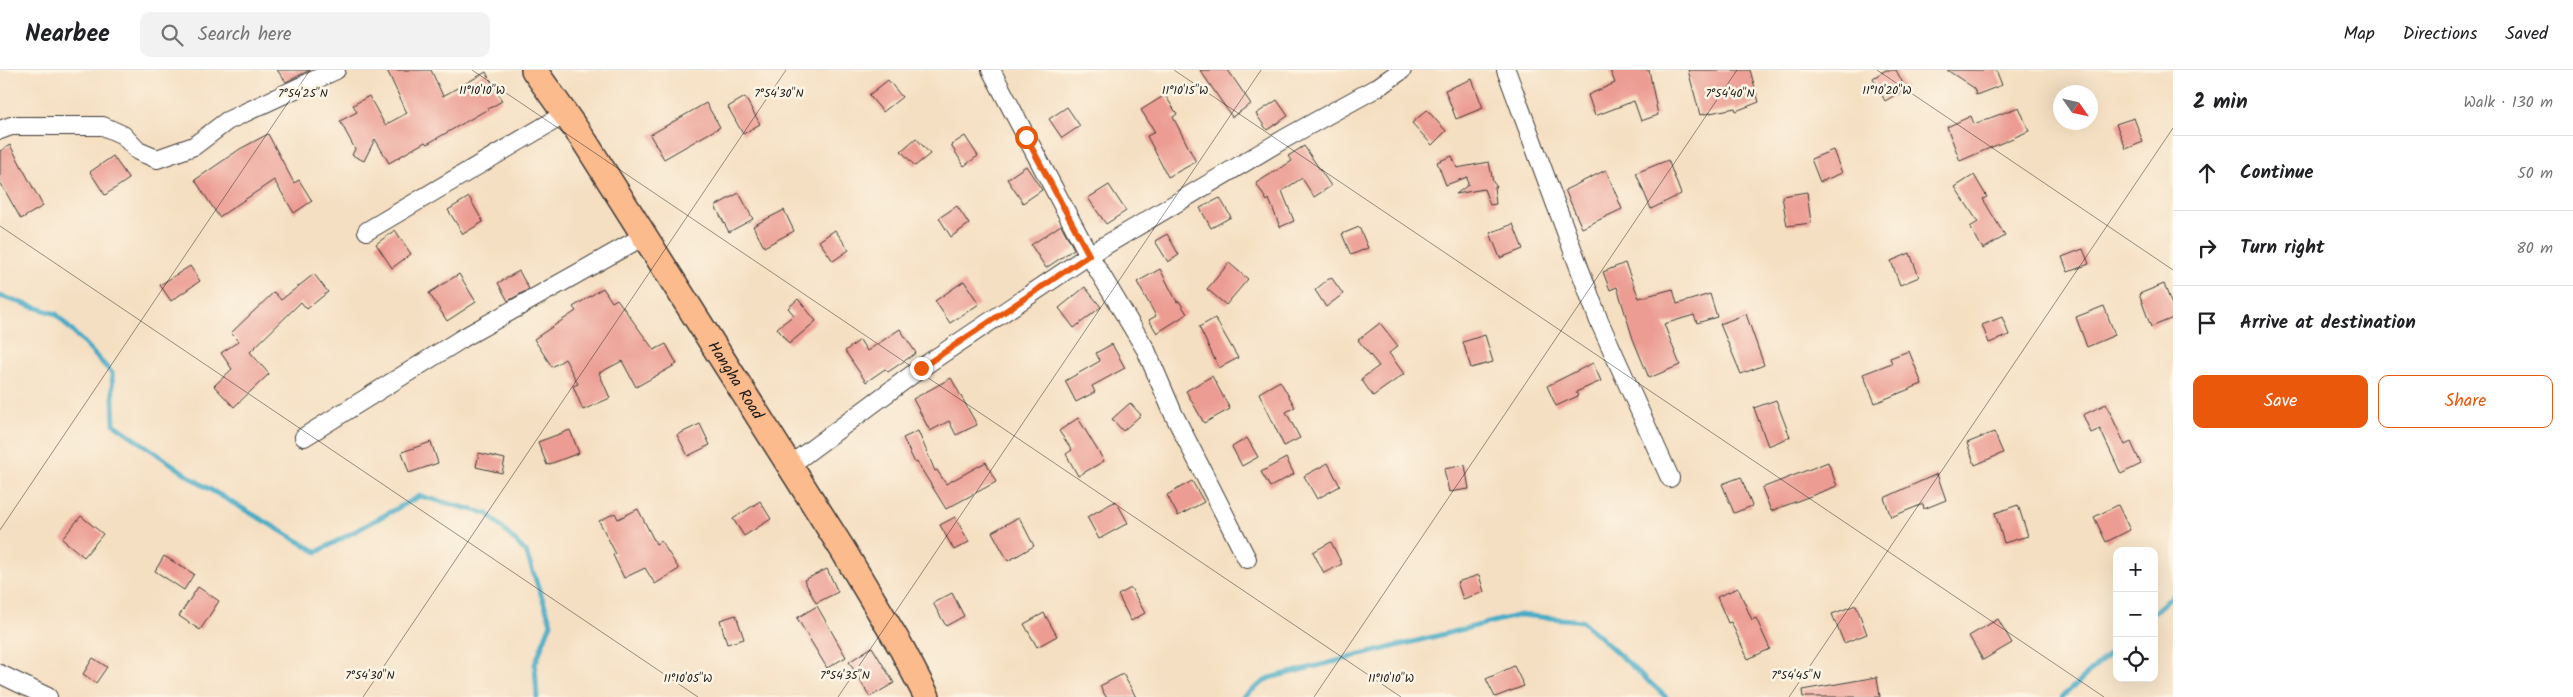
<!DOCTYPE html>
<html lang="en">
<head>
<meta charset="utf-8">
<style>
	body { margin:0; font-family:Kalam,sans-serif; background:#f2f2f2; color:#202124 }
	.controls { position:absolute; right:15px; bottom:15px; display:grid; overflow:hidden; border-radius:10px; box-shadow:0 5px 20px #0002 }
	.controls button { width:45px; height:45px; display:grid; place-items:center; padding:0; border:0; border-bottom:1px solid #e0e0e0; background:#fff; color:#202124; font:25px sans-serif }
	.compass { position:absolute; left:2053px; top:15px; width:45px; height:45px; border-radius:50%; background:#fff; box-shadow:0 5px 20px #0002; rotate:124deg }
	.stop { position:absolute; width:15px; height:15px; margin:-11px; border:4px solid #ea580c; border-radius:50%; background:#fff }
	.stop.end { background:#ea580c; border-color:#fff; box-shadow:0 1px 5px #0008 }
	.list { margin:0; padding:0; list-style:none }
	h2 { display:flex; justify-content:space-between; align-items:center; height:65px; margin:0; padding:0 20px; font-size:21px }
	h2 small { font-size:16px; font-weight:400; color:#757577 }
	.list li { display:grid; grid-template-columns:32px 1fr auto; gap:15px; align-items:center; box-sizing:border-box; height:75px; padding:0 20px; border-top:1px solid #e0e0e0 }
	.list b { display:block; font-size:19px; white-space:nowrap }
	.list em { font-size:16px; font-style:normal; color:#757577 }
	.actions { display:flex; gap:10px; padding:15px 20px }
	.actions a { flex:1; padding:11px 0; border:1px solid #ea580c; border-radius:10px; text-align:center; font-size:18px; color:#ea580c }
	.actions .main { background:#ea580c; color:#fff }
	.icon { flex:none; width:28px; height:28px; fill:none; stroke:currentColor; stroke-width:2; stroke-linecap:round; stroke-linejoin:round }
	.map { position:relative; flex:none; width:2173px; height:627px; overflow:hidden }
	header { display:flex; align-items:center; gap:30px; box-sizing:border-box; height:70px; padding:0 25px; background:#fff; border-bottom:1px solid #e0e0e0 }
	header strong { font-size:24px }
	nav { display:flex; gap:28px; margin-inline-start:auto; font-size:18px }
	.search { width:350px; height:45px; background:#f2f2f2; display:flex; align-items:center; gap:12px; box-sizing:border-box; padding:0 18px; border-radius:10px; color:#757577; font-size:19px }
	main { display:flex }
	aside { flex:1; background:#fff }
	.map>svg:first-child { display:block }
</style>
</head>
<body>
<header>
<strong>Nearbee</strong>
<div class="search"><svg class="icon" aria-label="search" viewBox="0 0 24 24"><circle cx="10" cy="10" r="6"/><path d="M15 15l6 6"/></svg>Search here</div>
<nav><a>Map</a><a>Directions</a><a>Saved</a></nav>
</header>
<main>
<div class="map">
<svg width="2173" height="627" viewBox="0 0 2173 627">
	<rect width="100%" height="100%" fill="#fcf5e5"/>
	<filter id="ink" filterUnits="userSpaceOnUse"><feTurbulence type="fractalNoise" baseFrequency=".02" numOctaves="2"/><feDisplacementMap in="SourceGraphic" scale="10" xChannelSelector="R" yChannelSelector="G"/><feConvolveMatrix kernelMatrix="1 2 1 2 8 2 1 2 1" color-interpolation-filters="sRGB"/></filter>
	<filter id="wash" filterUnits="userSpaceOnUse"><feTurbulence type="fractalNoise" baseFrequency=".0096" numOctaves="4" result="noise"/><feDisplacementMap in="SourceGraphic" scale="20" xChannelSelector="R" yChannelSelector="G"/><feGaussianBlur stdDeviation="1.12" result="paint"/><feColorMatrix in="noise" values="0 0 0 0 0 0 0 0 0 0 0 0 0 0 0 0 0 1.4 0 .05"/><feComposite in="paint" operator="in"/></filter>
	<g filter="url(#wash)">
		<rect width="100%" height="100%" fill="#f5dfc2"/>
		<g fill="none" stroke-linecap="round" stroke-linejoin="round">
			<g stroke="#45aac5" stroke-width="5">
				<polyline points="0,226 56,244 112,303 114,354 199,413 317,482 420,426 488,444 526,482 551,553 535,594 537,627"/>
				<polyline points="2154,542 2173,525"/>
				<polyline points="1243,627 1269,608 1520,545 1582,551 1666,627"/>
				<polyline points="2062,627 2117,577"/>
			</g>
		</g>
		<g id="blocks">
			<g fill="#ec9c93">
				<polygon points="277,0 310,0 286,12"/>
				<polygon points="387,0 431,0 443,26 486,2 502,31 427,74 425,72 389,93 375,69 364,91 352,85 355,79 340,51 357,42 353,35 369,26 385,55 407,43"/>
				<polygon points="1200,0 1228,0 1251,34 1232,47"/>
				<polygon points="1610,0 1649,0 1658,45 1641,51 1634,31 1595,46 1588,25 1615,13"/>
				<polygon points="1688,0 1750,0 1759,32 1736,41 1735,38 1700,45"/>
				<polygon points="1886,0 1896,0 1906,19 1885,31 1873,8"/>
				<polygon points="1947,0 1996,0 2002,15 1976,25 1974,18"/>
				<polygon points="1472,9 1483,38 1456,49 1445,20"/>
				<polygon points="888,10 902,27 883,42 869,25"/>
				<polygon points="1165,25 1177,44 1173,47 1196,92 1168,107 1147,66 1155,62 1141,40"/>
				<polygon points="745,27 760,54 743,64 728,37"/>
				<polygon points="1277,30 1288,46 1267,60 1256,44"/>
				<polygon points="706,33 720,57 664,89 650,65"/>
				<polygon points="1067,37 1080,56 1062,68 1049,49"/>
				<polygon points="2019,37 2029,61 1960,91 1947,57 1971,46 1974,54"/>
				<polygon points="1427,40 1446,61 1432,75 1412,53"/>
				<polygon points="2134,48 2143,72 2126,79 2116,54"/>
				<polygon points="268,64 294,113 299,110 312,131 294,143 274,110 219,147 195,110 240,79"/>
				<polygon points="965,66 978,86 964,96 951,75"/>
				<polygon points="916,68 930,84 915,96 901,81"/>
				<polygon points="10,75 43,136 21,149 0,112 0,81"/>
				<polygon points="1304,76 1331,116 1314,127 1302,108 1282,121 1294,151 1280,157 1269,129 1267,131 1256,113 1292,91 1288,86"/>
				<polygon points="1833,80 1842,103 1820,112 1811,89"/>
				<polygon points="113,86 129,109 105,125 90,102"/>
				<polygon points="1452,86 1457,98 1489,92 1493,112 1497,117 1494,117 1496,134 1490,135 1484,119 1456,124 1468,115 1467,107 1446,115 1437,92"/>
				<polygon points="1668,90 1681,124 1651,139 1636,103"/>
				<polygon points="1026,96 1042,120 1023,133 1007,109"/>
				<polygon points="1606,100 1622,139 1582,158 1565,120"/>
				<polygon points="1974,105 1987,127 1983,129 2005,166 1983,179 1970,157 1978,152 1955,117"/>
				<polygon points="1109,115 1126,141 1106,154 1088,128"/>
				<polygon points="1807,122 1811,153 1787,156 1782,126"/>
				<polygon points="739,123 753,149 729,162 715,136"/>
				<polygon points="469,127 483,152 463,164 448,140"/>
				<polygon points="1220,128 1231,147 1211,158 1200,138"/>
				<polygon points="957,136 969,154 951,167 939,148"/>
				<polygon points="784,140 794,161 764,177 753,156"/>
				<polygon points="1513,154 1523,179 1500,188 1490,163"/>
				<polygon points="1061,155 1074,179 1046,198 1031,175"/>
				<polygon points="1359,157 1368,178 1351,185 1342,164"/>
				<polygon points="395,160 411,184 392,198 376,174"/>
				<polygon points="835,160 849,180 833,191 819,171"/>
				<polygon points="1167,164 1179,185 1168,192 1155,171"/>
				<polygon points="2083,179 2089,194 2068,202 2062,187"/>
				<polygon points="1910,183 1919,207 1900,215 1891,191"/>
				<polygon points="1229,193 1248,209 1226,235 1207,219"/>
				<polygon points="1625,193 1639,228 1673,219 1677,234 1710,224 1717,247 1697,253 1694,245 1664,254 1680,295 1649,308 1633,269 1617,217 1610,220 1603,202"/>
				<polygon points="190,196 200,211 171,231 160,215"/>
				<polygon points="1160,199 1177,232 1179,231 1187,244 1157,263 1149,250 1156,246 1137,212"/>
				<polygon points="519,201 529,219 508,231 498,213"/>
				<polygon points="314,204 328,222 307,239 301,232 250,282 269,304 234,337 214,316 232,299 221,283 239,271 231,263 274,222 281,230"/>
				<polygon points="459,204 476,232 447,251 429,223"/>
				<polygon points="1331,207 1343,224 1326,237 1315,220"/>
				<polygon points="964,211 979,234 950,253 935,231"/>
				<polygon points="2164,214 2173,238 2173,248 2151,257 2139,224"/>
				<polygon points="1085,217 1101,237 1074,258 1059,238"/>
				<polygon points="603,218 612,232 617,229 654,280 666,274 677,294 636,317 622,291 599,303 610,328 583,340 573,316 578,314 565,289 552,297 534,269 576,241 573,237"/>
				<polygon points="798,229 816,251 789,274 777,258 794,245 788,238"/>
				<polygon points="2104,236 2115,265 2087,277 2076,247"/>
				<polygon points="1746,244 1764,295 1741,304 1720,254"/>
				<polygon points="2002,247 2009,265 1989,273 1982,255"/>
				<polygon points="1215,248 1238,288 1219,298 1199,257"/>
				<polygon points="1380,253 1398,276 1389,283 1404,304 1373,326 1361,309 1379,296 1358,270"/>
				<polygon points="900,259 916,283 888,302 885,299 866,312 845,281 860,270 867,281"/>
				<polygon points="1485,265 1493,292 1471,298 1463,272"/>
				<polygon points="1112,274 1125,298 1092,316 1095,322 1076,332 1065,311 1100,291 1096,283"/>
				<polygon points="1909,281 1922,314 1875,333 1863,304 1892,293 1890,288"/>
				<polygon points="1593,293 1601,311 1576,322 1578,326 1556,336 1547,316"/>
				<polygon points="1212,306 1230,339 1204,353 1186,321"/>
				<polygon points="951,308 977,355 956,365 949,351 930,361 913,329"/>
				<polygon points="1280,311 1295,337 1286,342 1300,368 1284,376 1259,323"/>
				<polygon points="1776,330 1790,367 1768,376 1754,338"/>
				<polygon points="1130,333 1141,345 1123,361 1112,349"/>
				<polygon points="2106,334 2125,375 2131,372 2141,394 2121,404 2100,359 2091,363 2083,345"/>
				<polygon points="1078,348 1104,391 1078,406 1066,384 1072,380 1059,361"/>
				<polygon points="700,354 710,375 688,386 677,365"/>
				<polygon points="570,360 579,383 547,395 538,372"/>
				<polygon points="918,361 935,401 937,400 946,414 986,392 996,412 946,439 917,392 915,393 903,368"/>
				<polygon points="1994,362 2003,383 1975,395 1967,373"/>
				<polygon points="1247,368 1258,387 1242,396 1232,377"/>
				<polygon points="431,372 438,393 409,403 402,382"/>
				<polygon points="479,383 505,389 502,403 476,397"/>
				<polygon points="1286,388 1294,404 1270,417 1261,402"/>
				<polygon points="1828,392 1837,416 1771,441 1762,418"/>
				<polygon points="1328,393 1340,416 1317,429 1304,406"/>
				<polygon points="1465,395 1469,419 1449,422 1444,399"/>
				<polygon points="1937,404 1946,430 1924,439 1923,434 1891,447 1884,428"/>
				<polygon points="1741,407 1752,436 1734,443 1722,414"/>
				<polygon points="1192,411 1204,432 1178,446 1167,425"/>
				<polygon points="760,431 771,449 744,466 733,449"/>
				<polygon points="1116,431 1128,453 1099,469 1087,447"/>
				<polygon points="2018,435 2028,466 2004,473 1995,443"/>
				<polygon points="2118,435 2130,460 2106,472 2094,447"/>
				<polygon points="638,439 656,474 661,471 679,499 655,514 645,498 624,508 613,485 616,484 599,451 615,443 618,449"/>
				<polygon points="81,446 103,464 84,487 62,469"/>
				<polygon points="955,447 969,472 954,480 940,455"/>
				<polygon points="1019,447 1034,476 1008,491 992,462"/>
				<polygon points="1331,472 1342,494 1324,503 1313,482"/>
				<polygon points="164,486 194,504 184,520 155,501"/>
				<polygon points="827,499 838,522 816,533 804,510"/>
				<polygon points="1479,505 1484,522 1463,529 1457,512"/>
				<polygon points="198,517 219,531 200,560 179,546"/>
				<polygon points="1131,518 1145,543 1131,551 1118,525"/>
				<polygon points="1738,518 1752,550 1756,548 1770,579 1748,589 1731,552 1728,553 1717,527"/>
				<polygon points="952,523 964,546 946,556 933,533"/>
				<polygon points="1856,535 1867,564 1844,573 1832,544"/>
				<polygon points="817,536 846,587 827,598 797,548"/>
				<polygon points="1044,543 1057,566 1037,577 1024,554"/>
				<polygon points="736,545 744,569 727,574 720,550"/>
				<polygon points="1998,549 2012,573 1983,590 1969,566"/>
				<polygon points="872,577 894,613 870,627 849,592"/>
				<polygon points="93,588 107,597 96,613 83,604"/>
				<polygon points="1514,596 1524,616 1495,627 1486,609"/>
				<polygon points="1123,604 1136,627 1106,627 1100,616"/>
				<polygon points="1877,607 1880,627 1803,627 1802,620"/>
			</g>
		</g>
	</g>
	<g filter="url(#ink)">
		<use href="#blocks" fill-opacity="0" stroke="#3d3935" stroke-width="1"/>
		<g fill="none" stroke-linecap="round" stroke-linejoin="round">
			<g stroke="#3d3935" stroke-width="20">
				<g id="minor">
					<polyline points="991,0 1089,185 1146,280 1173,343 1247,489"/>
					<polyline points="1506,0 1599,251 1670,408"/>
					<polyline points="0,60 11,56 103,56 123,65 138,81 157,89 194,76 227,51 336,0"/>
					<polyline points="367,161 565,44"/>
					<polyline points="304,367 463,268 644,166"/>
					<polyline points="789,396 921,298 1089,185 1284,69 1378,17 1402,0"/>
					<polyline points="0,604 48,627"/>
				</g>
			</g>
			<g stroke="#3d3935" stroke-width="28">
				<g id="highway">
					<path id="s1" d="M534,0L585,72L843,480L902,579L927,627"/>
				</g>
			</g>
			<use href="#minor" stroke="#fff" stroke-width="18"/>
			<use href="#highway" stroke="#fbbb8d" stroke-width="25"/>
		</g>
	</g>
	<g fill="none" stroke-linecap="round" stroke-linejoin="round" filter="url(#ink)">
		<polyline stroke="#ea580c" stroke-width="6" points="921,298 1089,185 1026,67"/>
	</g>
	<path fill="none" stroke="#1c1c1c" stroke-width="1" stroke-opacity="0.45" d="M472,0L1401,627M1174,0L2104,627M1877,0L2173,200M0,156L698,627M0,460L310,0M363,627L786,0M838,627L1261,0M1314,627L1737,0M1789,627L2173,58"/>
	<g text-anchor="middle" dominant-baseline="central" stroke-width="5" stroke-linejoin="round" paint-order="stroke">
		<g font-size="16" fill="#1c1c1c" stroke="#fcf5e5">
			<text stroke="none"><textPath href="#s1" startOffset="370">Hangha Road</textPath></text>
		</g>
	</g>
	<g font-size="12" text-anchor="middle" fill="#1c1c1c" stroke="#fcf5e5" stroke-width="5" stroke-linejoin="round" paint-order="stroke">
		<text x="482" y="24">11°10'10"W</text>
		<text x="1185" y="24">11°10'15"W</text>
		<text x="1887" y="24">11°10'20"W</text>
		<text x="303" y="27">7°54'25"N</text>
		<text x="779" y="27">7°54'30"N</text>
		<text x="1730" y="27">7°54'40"N</text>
		<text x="370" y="609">7°54'30"N</text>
		<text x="845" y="609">7°54'35"N</text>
		<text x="1796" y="609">7°54'45"N</text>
		<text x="688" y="612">11°10'05"W</text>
		<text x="1391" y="612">11°10'10"W</text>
	</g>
</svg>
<div class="controls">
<button>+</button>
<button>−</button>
<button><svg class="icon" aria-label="locate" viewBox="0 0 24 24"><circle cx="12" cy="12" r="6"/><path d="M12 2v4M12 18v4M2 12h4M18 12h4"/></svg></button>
</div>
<svg class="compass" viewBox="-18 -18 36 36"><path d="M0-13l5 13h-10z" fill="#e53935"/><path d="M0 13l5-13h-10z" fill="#757577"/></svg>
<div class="stop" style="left:1026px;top:67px"></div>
<div class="stop end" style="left:921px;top:298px"></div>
</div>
<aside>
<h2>2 min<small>Walk · 130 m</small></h2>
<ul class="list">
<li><svg class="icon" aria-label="ahead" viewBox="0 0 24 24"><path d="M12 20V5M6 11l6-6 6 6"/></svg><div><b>Continue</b></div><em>50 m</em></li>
<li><svg class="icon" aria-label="right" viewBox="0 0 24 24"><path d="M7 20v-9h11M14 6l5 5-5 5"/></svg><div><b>Turn right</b></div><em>80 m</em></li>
<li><svg class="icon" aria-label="arrive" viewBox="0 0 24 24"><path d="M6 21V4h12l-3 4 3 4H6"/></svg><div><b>Arrive at destination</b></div></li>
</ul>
<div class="actions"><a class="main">Save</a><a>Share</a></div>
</aside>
</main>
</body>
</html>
